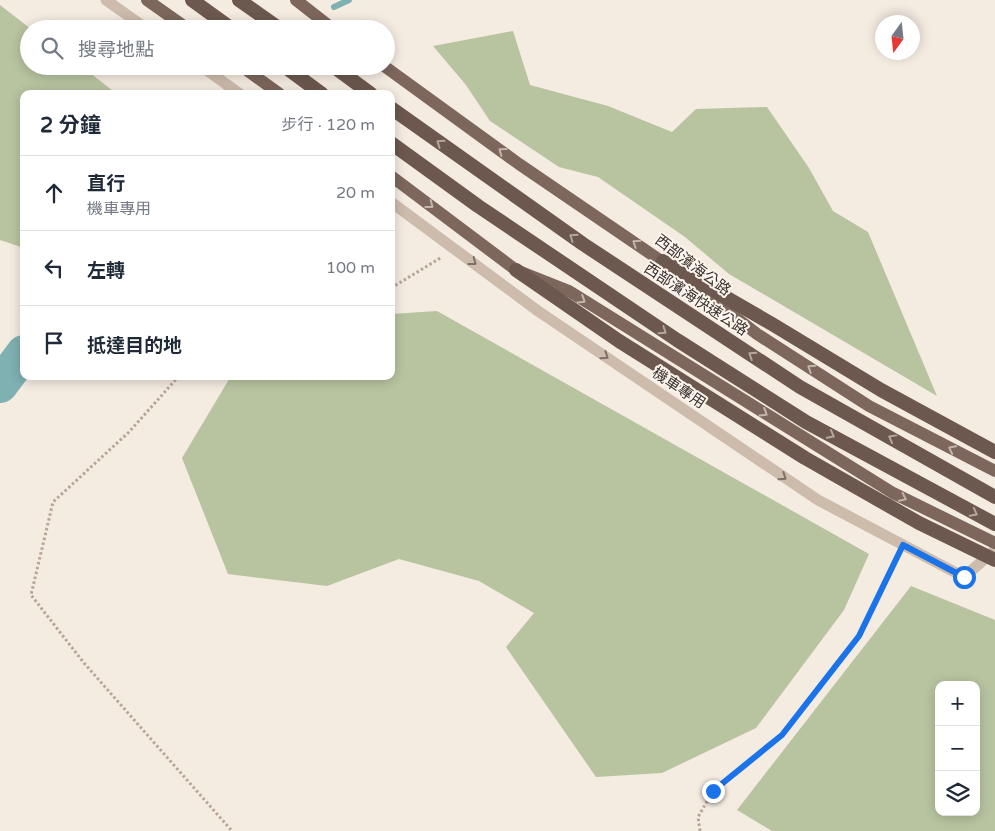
<!DOCTYPE html>
<html lang="zh-TW">
<head>
<meta charset="utf-8">
<style>
	body { margin:0; font-family:"Varela Round","Noto Sans TC",sans-serif; background:#f6f6f7; color:#1f2937 }
	.controls { position:absolute; right:15px; bottom:15px; display:grid; overflow:hidden; border-radius:10px; box-shadow:0 2px 12px #0003 }
	.controls button { width:45px; height:45px; display:grid; place-items:center; padding:0; border:0; border-bottom:1px solid #e0e1e3; background:#fff; color:#1f2937; font:25px sans-serif }
	.compass { position:absolute; left:875px; top:15px; width:45px; height:45px; border-radius:50%; background:#fff; box-shadow:0 2px 12px #0003; rotate:195deg }
	.stop { position:absolute; width:15px; height:15px; margin:-11px; border:4px solid #1a73e8; border-radius:50%; background:#fff }
	.stop.end { background:#1a73e8; border-color:#fff; box-shadow:0 1px 5px #0008 }
	.list { margin:0; padding:0; list-style:none }
	h2 { display:flex; justify-content:space-between; align-items:center; height:65px; margin:0; padding:0 20px; font-size:21px }
	h2 small { font-size:16px; font-weight:400; color:#747a83 }
	.list li { display:grid; grid-template-columns:32px 1fr auto; gap:15px; align-items:center; box-sizing:border-box; height:75px; padding:0 20px; border-top:1px solid #e0e1e3 }
	.list b { display:block; font-size:19px; white-space:nowrap }
	.list p { margin:0; font-size:16px; white-space:nowrap; color:#747a83 }
	.list em { font-size:16px; font-style:normal; color:#747a83 }
	.icon { flex:none; width:28px; height:28px; fill:none; stroke:currentColor; stroke-width:2; stroke-linecap:round; stroke-linejoin:round }
	.map { position:relative; flex:none; width:995px; height:831px; overflow:hidden }
	.search { position:absolute; background:#fff; box-shadow:0 2px 12px #0003; left:20px; top:20px; width:375px; height:55px; display:flex; align-items:center; gap:12px; box-sizing:border-box; padding:0 18px; border-radius:28px; color:#747a83; font-size:19px }
	.panel { position:absolute; background:#fff; box-shadow:0 2px 12px #0003; left:20px; top:90px; width:375px; height:290px; border-radius:10px }
	.map>svg:first-child { display:block }
</style>
</head>
<body>
<div class="map">
<svg width="995" height="831" viewBox="0 0 995 831">
	<rect width="100%" height="100%" fill="#f4ebe1"/>
	<g fill="#b8c4a0" fill-rule="evenodd">
		<polygon points="0,5 31,29 29,29 29,66 81,66 117,94 24,94 24,248 0,240"/>
		<polygon points="513,31 530,85 608,106 672,132 696,109 767,107 809,168 833,211 868,232 937,396 729,274 685,237 598,177 559,167 490,121 466,85 433,46"/>
		<polygon points="437,311 869,554 844,610 756,728 662,773 596,777 506,647 534,613 479,581 399,559 327,586 228,574 182,458 231,376 391,376 391,314"/>
		<path d="M911,586L995,620V831H772L737,810ZM939,685H976V812H939Z"/>
	</g>
	<g fill="none" stroke-linecap="round" stroke-linejoin="round">
		<polyline stroke="#7fb0b2" stroke-width="6" points="334,7 349,0"/>
		<polyline stroke="#7fb0b2" stroke-width="36" points="0,385 24,353"/>
		<g stroke="#b9a596" stroke-width="3" stroke-dasharray="2.5 2.5" stroke-linecap="butt">
			<polyline points="391,288 442,257"/>
			<polyline points="179,376 129,432 53,502 31,595 84,663 232,831"/>
			<polyline points="700,831 698,817 713,791 782,735 859,636 896,559"/>
		</g>
		<g stroke="#cdbbac" stroke-width="11">
			<polyline points="106,0 147,29"/>
			<polyline points="201,66 240,94"/>
			<polyline points="391,202 538,311 818,500 964,577 995,550"/>
		</g>
		<g stroke="#7d675c" stroke-width="12">
			<polyline points="147,0 188,29"/>
			<polyline points="296,0 333,29"/>
			<polyline points="241,66 280,94"/>
			<polyline points="384,66 519,164 670,267"/>
			<polyline points="391,176 516,270 569,291 893,493 995,543"/>
			<polyline points="690,282 757,334 869,406 995,471"/>
		</g>
		<g stroke="#6c584f" stroke-width="14">
			<polyline points="192,0 232,29"/>
			<polyline points="239,0 280,29"/>
			<polyline points="284,66 322,94"/>
			<polyline points="333,66 371,94"/>
			<polyline points="391,108 583,244 800,387 995,497"/>
			<polyline points="391,143 478,206 677,340 806,422 995,524"/>
			<polyline points="663,261 772,324 881,390 995,452"/>
		</g>
		<polyline stroke="#6c584f" stroke-width="14" points="516,270 619,341 805,458 919,523 995,560"/>
	</g>
	<defs><path id="oneway-chevron" d="M-2-3.5L2.5 0L-2 3.5" fill="none" stroke-width="1.6" stroke-linecap="round" stroke-linejoin="round" transform="scale(1.25)"/></defs>
	<g stroke="#b4a69e">
		<use href="#oneway-chevron" transform="translate(440 143) rotate(-145)"/>
		<use href="#oneway-chevron" transform="translate(573 237) rotate(-145)"/>
		<use href="#oneway-chevron" transform="translate(663 331) rotate(34)"/>
		<use href="#oneway-chevron" transform="translate(752 355) rotate(-147)"/>
		<use href="#oneway-chevron" transform="translate(831 435) rotate(28)"/>
		<use href="#oneway-chevron" transform="translate(892 438) rotate(-151)"/>
		<use href="#oneway-chevron" transform="translate(974 513) rotate(28)"/>
	</g>
	<g stroke="#c2b5ac">
		<use href="#oneway-chevron" transform="translate(502 151) rotate(-144)"/>
		<use href="#oneway-chevron" transform="translate(430 205) rotate(37)"/>
		<use href="#oneway-chevron" transform="translate(636 243) rotate(-146)"/>
		<use href="#oneway-chevron" transform="translate(582 300) rotate(32)"/>
		<use href="#oneway-chevron" transform="translate(811 368) rotate(-147)"/>
		<use href="#oneway-chevron" transform="translate(764 413) rotate(32)"/>
		<use href="#oneway-chevron" transform="translate(952 449) rotate(-153)"/>
		<use href="#oneway-chevron" transform="translate(903 498) rotate(26)"/>
	</g>
	<g stroke="#7d6f65">
		<use href="#oneway-chevron" transform="translate(473 262) rotate(37)"/>
		<use href="#oneway-chevron" transform="translate(605 356) rotate(34)"/>
		<use href="#oneway-chevron" transform="translate(783 477) rotate(34)"/>
	</g>
	<g fill="none" stroke-linecap="round" stroke-linejoin="round">
		<polyline stroke="#1a73e8" stroke-width="6" points="713,791 782,735 859,636 903,545 964,577"/>
	</g>
	<g text-anchor="middle" dominant-baseline="central" stroke-width="4" stroke-linejoin="round" paint-order="stroke">
		<g font-size="15" fill="#3b302b" stroke="#fbf5ee">
			<text transform="translate(693 265) rotate(37)">西部濱海公路</text>
			<text transform="translate(696 299) rotate(33)">西部濱海快速公路</text>
			<text transform="translate(679 388) rotate(34)">機車專用</text>
		</g>
	</g>
</svg>
<div class="controls">
<button>+</button>
<button>−</button>
<button><svg class="icon" aria-label="layers" viewBox="0 0 24 24"><path d="M12 4l9 5-9 5-9-5zM3 14l9 5 9-5"/></svg></button>
</div>
<svg class="compass" viewBox="-18 -18 36 36"><path d="M0-13l5 13h-10z" fill="#e53935"/><path d="M0 13l5-13h-10z" fill="#747a83"/></svg>
<div class="stop" style="left:964px;top:577px"></div>
<div class="stop end" style="left:713px;top:791px"></div>
<div class="search"><svg class="icon" aria-label="search" viewBox="0 0 24 24"><circle cx="10" cy="10" r="6"/><path d="M15 15l6 6"/></svg>搜尋地點</div>
<section class="panel">
<h2>2 分鐘<small>步行 · 120 m</small></h2>
<ul class="list">
<li><svg class="icon" aria-label="ahead" viewBox="0 0 24 24"><path d="M12 20V5M6 11l6-6 6 6"/></svg><div><b>直行</b><p>機車專用</p></div><em>20 m</em></li>
<li><svg class="icon" aria-label="left" viewBox="0 0 24 24"><path d="M17 20v-9H6M10 6l-5 5 5 5"/></svg><div><b>左轉</b></div><em>100 m</em></li>
<li><svg class="icon" aria-label="arrive" viewBox="0 0 24 24"><path d="M6 21V4h12l-3 4 3 4H6"/></svg><div><b>抵達目的地</b></div></li>
</ul>
</section>
</div>
</body>
</html>
